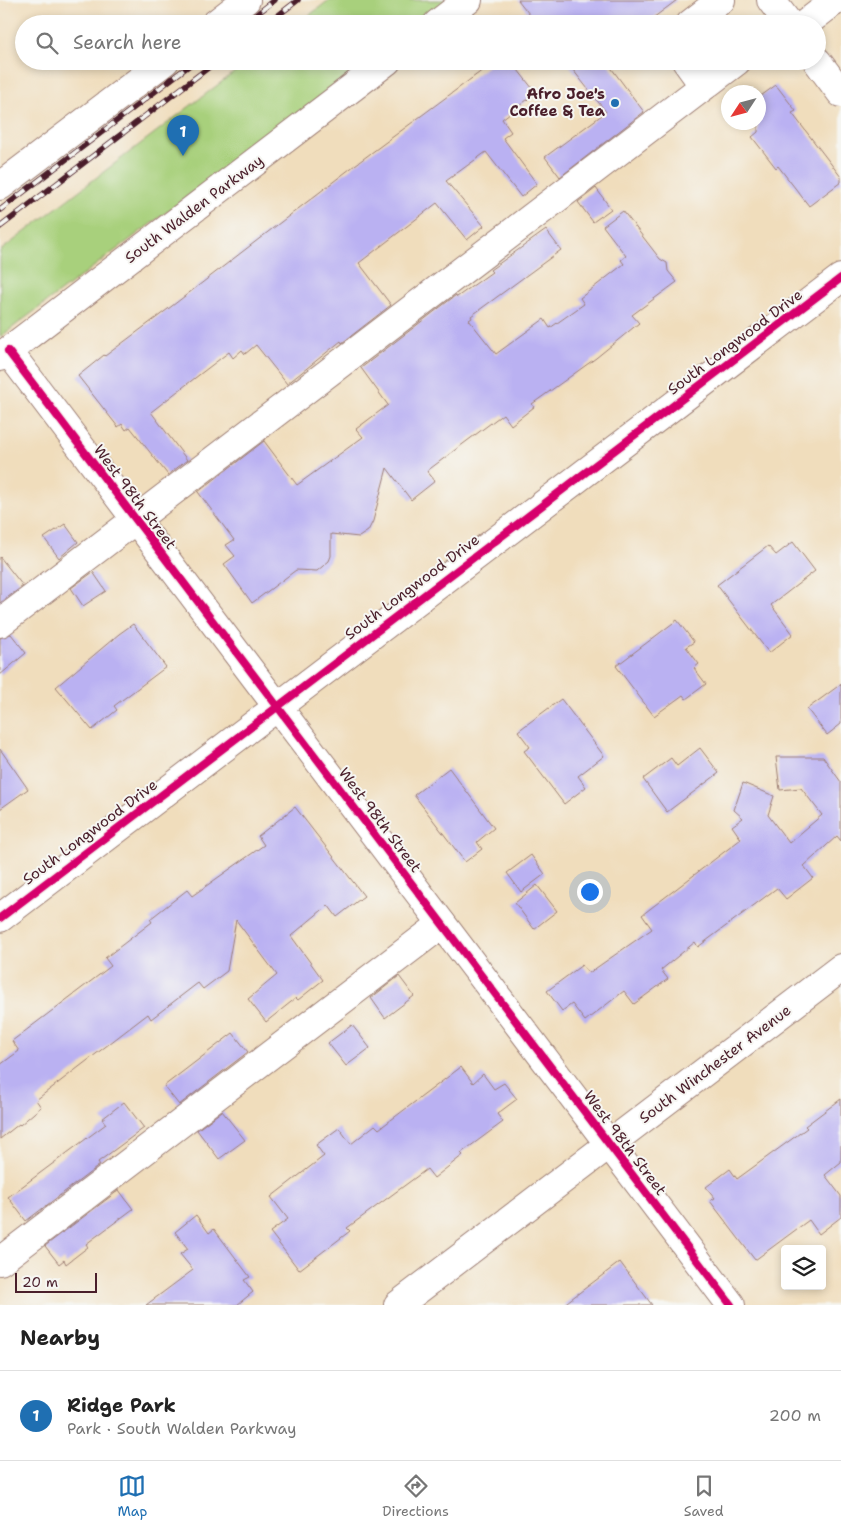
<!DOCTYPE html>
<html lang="en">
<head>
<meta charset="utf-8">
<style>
	body { margin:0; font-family:"Shantell Sans",sans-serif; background:#f2f2f2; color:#222 }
	.controls { position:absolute; right:15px; bottom:15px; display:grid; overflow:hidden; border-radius:5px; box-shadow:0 2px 8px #0003 }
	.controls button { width:45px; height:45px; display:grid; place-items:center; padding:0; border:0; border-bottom:1px solid #e0e0e0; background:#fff; color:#222; font:25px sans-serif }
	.compass { position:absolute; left:721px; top:85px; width:45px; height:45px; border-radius:50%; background:#fff; box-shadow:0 2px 8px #0003; rotate:234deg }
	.scale { position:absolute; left:15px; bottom:12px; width:82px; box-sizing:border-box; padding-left:5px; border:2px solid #4a1f2b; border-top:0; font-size:14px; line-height:18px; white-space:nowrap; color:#4a1f2b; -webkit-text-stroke:4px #f6f6f2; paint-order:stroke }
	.you { position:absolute; left:589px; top:891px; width:18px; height:18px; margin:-12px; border:4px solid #fff; border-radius:50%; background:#1a73e8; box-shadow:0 0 0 8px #1a73e833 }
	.badge { display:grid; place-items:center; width:32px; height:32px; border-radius:50%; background:#1f6fb2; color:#fff; font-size:16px; font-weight:700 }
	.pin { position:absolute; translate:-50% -41px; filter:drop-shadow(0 1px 2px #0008) }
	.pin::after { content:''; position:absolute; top:26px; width:18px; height:15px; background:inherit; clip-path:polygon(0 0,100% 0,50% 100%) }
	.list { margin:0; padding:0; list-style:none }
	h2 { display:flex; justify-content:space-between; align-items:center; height:65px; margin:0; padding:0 20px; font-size:21px }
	h2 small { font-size:16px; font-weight:400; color:#767676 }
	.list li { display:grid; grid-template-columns:32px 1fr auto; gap:15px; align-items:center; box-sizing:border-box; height:90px; padding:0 20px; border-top:1px solid #e0e0e0 }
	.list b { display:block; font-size:19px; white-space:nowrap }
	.list p { margin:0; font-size:16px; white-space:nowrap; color:#767676 }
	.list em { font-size:16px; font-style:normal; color:#767676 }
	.icon { flex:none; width:28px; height:28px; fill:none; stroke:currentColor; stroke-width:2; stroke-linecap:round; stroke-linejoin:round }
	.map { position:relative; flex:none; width:841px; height:1305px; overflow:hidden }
	.search { position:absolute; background:#fff; box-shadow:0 2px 8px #0003; left:15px; right:15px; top:15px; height:55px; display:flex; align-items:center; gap:12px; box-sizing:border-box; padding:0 18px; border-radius:28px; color:#767676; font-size:19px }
	.sheet { height:155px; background:#fff }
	nav { display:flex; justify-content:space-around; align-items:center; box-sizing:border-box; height:70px; border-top:1px solid #e0e0e0; background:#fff; font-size:14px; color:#767676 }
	nav a { display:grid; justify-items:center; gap:2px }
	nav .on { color:#1f6fb2 }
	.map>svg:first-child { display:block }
</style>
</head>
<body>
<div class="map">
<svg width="841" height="1305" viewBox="0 0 841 1305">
	<rect width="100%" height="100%" fill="#f6f6f2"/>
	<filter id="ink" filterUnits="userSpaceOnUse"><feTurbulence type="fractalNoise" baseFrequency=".02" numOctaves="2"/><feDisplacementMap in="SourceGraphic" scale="10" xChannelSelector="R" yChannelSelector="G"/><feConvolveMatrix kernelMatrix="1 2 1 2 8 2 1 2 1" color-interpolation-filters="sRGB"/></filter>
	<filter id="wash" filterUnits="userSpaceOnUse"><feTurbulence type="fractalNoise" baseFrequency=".0096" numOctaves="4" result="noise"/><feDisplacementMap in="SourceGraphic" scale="20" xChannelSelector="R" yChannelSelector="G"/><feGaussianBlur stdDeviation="1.12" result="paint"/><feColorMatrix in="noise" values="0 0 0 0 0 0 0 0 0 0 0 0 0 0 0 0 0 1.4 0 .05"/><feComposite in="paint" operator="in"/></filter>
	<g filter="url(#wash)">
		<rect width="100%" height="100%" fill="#f0ddbc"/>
		<g fill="#a8d07c" stroke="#797854">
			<polygon points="329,0 450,0 418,24 298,24"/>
			<polygon points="249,61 368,61 0,337 0,251"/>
		</g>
		<g id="blocks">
			<g fill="#bab1f2">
				<polygon points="518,0 677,0 645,24 537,24"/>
				<polygon points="495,61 511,61 536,93 502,119 511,132 503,138 537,184 521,197 486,152 446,181 484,226 467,240 437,203 359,263 391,305 342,343 341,341 287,384 256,345 245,354 242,350 233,358 229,352 178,391 151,412 187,460 168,475 130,427 126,430 122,424 118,427 78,376 104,355 105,356 172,306 355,165"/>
				<polygon points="566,61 606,61 644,112 560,177 545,157 606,112"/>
				<polygon points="776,85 796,111 792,113 841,177 841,182 809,206 778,166 776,168 752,137 758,132 758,98"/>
				<polygon points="596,188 611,209 593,222 578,202"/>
				<polygon points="623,211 660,259 667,263 668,271 677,282 632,315 639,323 596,358 532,404 534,407 511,425 503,414 427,471 435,481 411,500 387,468 373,521 368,531 359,537 331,534 331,556 329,561 317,571 296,570 252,603 224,564 235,556 226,545 234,540 198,492 264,441 297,485 363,437 356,429 388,405 361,368 456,295 457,297 492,272 490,270 546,230 561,250 471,316 472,318 469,320 496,354 544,319 550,328 584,304 580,298 624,264 621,260 626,256 603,226"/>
				<polygon points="65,524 78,542 59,558 44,538"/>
				<polygon points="793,542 815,571 771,605 793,634 769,653 717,585 768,546 776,555"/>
				<polygon points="0,557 23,586 0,603"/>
				<polygon points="93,572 106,591 83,606 71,588"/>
				<polygon points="677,620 694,642 686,647 699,664 694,668 706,684 686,699 683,695 654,716 616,666"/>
				<polygon points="133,624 166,667 114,706 117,710 92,730 56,687 119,634"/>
				<polygon points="11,634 26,653 0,675 0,638"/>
				<polygon points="841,684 841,724 827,735 807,709"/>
				<polygon points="561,699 604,756 578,776 586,787 564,804 524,751 530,747 518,731"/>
				<polygon points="700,748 719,773 667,812 643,779 671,758 677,766"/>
				<polygon points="0,749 28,789 0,809"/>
				<polygon points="776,757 823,757 841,782 841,841 837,836 804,866 813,878 786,899 777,888 698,947 695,942 661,970 668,979 634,1004 624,991 585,1021 572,1004 562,1011 547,991 582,965 589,973 652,929 642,915 741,839 732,826 743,818 734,810 743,783 774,796 768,815 789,843 822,815 801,788 780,790"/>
				<polygon points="449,768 494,828 477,842 482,849 465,862 414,795"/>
				<polygon points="295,807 364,896 337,917 328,905 291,936 323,980 298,1000 296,998 266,1022 248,999 277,975 236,920 227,971 203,989 198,983 151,1019 148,1014 36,1100 41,1107 20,1125 19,1124 0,1139 0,1065 19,1051 12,1041 111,966 105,958 152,922 150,919 187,890 192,896 264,845 258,836"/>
				<polygon points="531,855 545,874 521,892 507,873"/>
				<polygon points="537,885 557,911 534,929 515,903"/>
				<polygon points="399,976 414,996 385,1018 371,998"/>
				<polygon points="352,1025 370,1048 346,1066 328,1043"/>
				<polygon points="233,1033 248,1052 179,1105 164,1086"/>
				<polygon points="461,1067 473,1083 483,1074 494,1089 504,1083 517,1099 497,1114 503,1122 461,1153 463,1155 434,1178 427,1169 347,1228 350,1231 299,1270 270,1232 288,1219 271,1197 324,1156 316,1145 339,1128 351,1144 375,1125 379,1129"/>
				<polygon points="841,1099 841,1162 825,1175 841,1196 841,1217 819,1234 809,1220 755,1260 710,1201 715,1198 706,1187 730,1169 737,1179 807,1128 805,1126"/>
				<polygon points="124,1102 144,1128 98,1162 100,1165 26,1221 8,1197 106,1124 102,1119"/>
				<polygon points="222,1111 245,1140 219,1159 197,1130"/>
				<polygon points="119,1190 133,1209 86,1244 88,1247 66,1264 64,1260 59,1264 45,1246"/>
				<polygon points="196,1215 209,1233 214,1229 250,1277 244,1280 253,1292 237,1305 146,1305 193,1270 180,1254 188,1249 175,1232"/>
				<polygon points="620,1262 652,1305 563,1305"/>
			</g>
		</g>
	</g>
	<g filter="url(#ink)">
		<use href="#blocks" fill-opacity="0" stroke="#9d7e74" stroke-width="1"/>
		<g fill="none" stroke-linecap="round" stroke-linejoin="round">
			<g stroke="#9d7e74" stroke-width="30">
				<g id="minor">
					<polyline points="771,0 789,24"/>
					<polyline points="215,24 246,0"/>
					<polyline points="437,24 468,0"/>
					<polyline points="690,24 721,0"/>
					<polyline points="805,24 836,0"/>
					<polyline points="686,61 704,86"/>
					<polyline points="817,61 841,93"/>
					<polyline points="0,186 165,61"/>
					<polyline points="8,351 731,1305"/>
					<polyline points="0,357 387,61"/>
					<polyline points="0,623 737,61"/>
					<polyline points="0,918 841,278"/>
					<polyline points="0,1261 442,924"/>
					<polyline points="398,1305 841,968"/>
				</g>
			</g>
			<use href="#minor" stroke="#fff" stroke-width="28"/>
			<g stroke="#4a1f2b" stroke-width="5.5">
				<g id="rail">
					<polyline points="244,24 275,0"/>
					<polyline points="267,24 298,0"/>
					<polyline points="0,210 195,61"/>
					<polyline points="0,227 217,61"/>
				</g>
			</g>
			<use href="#rail" stroke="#f6f6f2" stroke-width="4" stroke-dasharray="11" stroke-linecap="butt"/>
			<g stroke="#f6f6f2" stroke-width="11">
				<g id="cycleway">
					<polyline points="8,351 731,1305"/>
					<polyline points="0,918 841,278"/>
				</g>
			</g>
			<use href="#cycleway" stroke="#d6006c" stroke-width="8"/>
		</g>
	</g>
	<circle fill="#1f6fb2" stroke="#f6f6f2" stroke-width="2" cx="615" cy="103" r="5"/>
	<g text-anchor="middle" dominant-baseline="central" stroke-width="4" stroke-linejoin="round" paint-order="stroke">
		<g font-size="15" font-weight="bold" fill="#4a1f2b" stroke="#f6f6f2" text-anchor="end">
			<text x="605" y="94">Afro Joe's<tspan x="605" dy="17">Coffee &amp; Tea</tspan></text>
		</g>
		<g font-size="15" fill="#4a1f2b" stroke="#f6f6f2">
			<text transform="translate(194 209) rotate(-37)">South Walden Parkway</text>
			<text transform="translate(735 342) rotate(-37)">South Longwood Drive</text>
			<text transform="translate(135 497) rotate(53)">West 98th Street</text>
			<text transform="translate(412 587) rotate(-37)">South Longwood Drive</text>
			<text transform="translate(380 820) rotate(53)">West 98th Street</text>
			<text transform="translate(90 832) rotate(-37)">South Longwood Drive</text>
			<text transform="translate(715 1064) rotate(-37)">South Winchester Avenue</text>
			<text transform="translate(625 1143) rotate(53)">West 98th Street</text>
		</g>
	</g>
</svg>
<div class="controls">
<button><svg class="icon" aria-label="layers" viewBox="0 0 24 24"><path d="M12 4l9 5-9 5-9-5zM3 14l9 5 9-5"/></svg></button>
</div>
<svg class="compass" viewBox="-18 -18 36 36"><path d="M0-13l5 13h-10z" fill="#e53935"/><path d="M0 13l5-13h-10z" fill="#767676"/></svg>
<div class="scale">20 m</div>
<div class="you"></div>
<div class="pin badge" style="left:183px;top:156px">1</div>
<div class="search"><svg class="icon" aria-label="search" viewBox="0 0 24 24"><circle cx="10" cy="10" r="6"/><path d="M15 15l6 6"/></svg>Search here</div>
</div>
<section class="sheet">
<h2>Nearby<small></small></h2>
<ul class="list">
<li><span class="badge">1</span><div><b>Ridge Park</b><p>Park · South Walden Parkway</p></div><em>200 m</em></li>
</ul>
</section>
<nav>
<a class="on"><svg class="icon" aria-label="map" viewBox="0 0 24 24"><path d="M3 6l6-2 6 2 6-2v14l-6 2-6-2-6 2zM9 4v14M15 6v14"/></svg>Map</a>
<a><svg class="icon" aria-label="directions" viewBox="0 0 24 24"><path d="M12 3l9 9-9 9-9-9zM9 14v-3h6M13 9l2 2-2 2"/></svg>Directions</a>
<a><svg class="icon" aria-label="saved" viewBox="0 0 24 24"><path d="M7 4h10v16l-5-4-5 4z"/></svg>Saved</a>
</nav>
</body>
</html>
